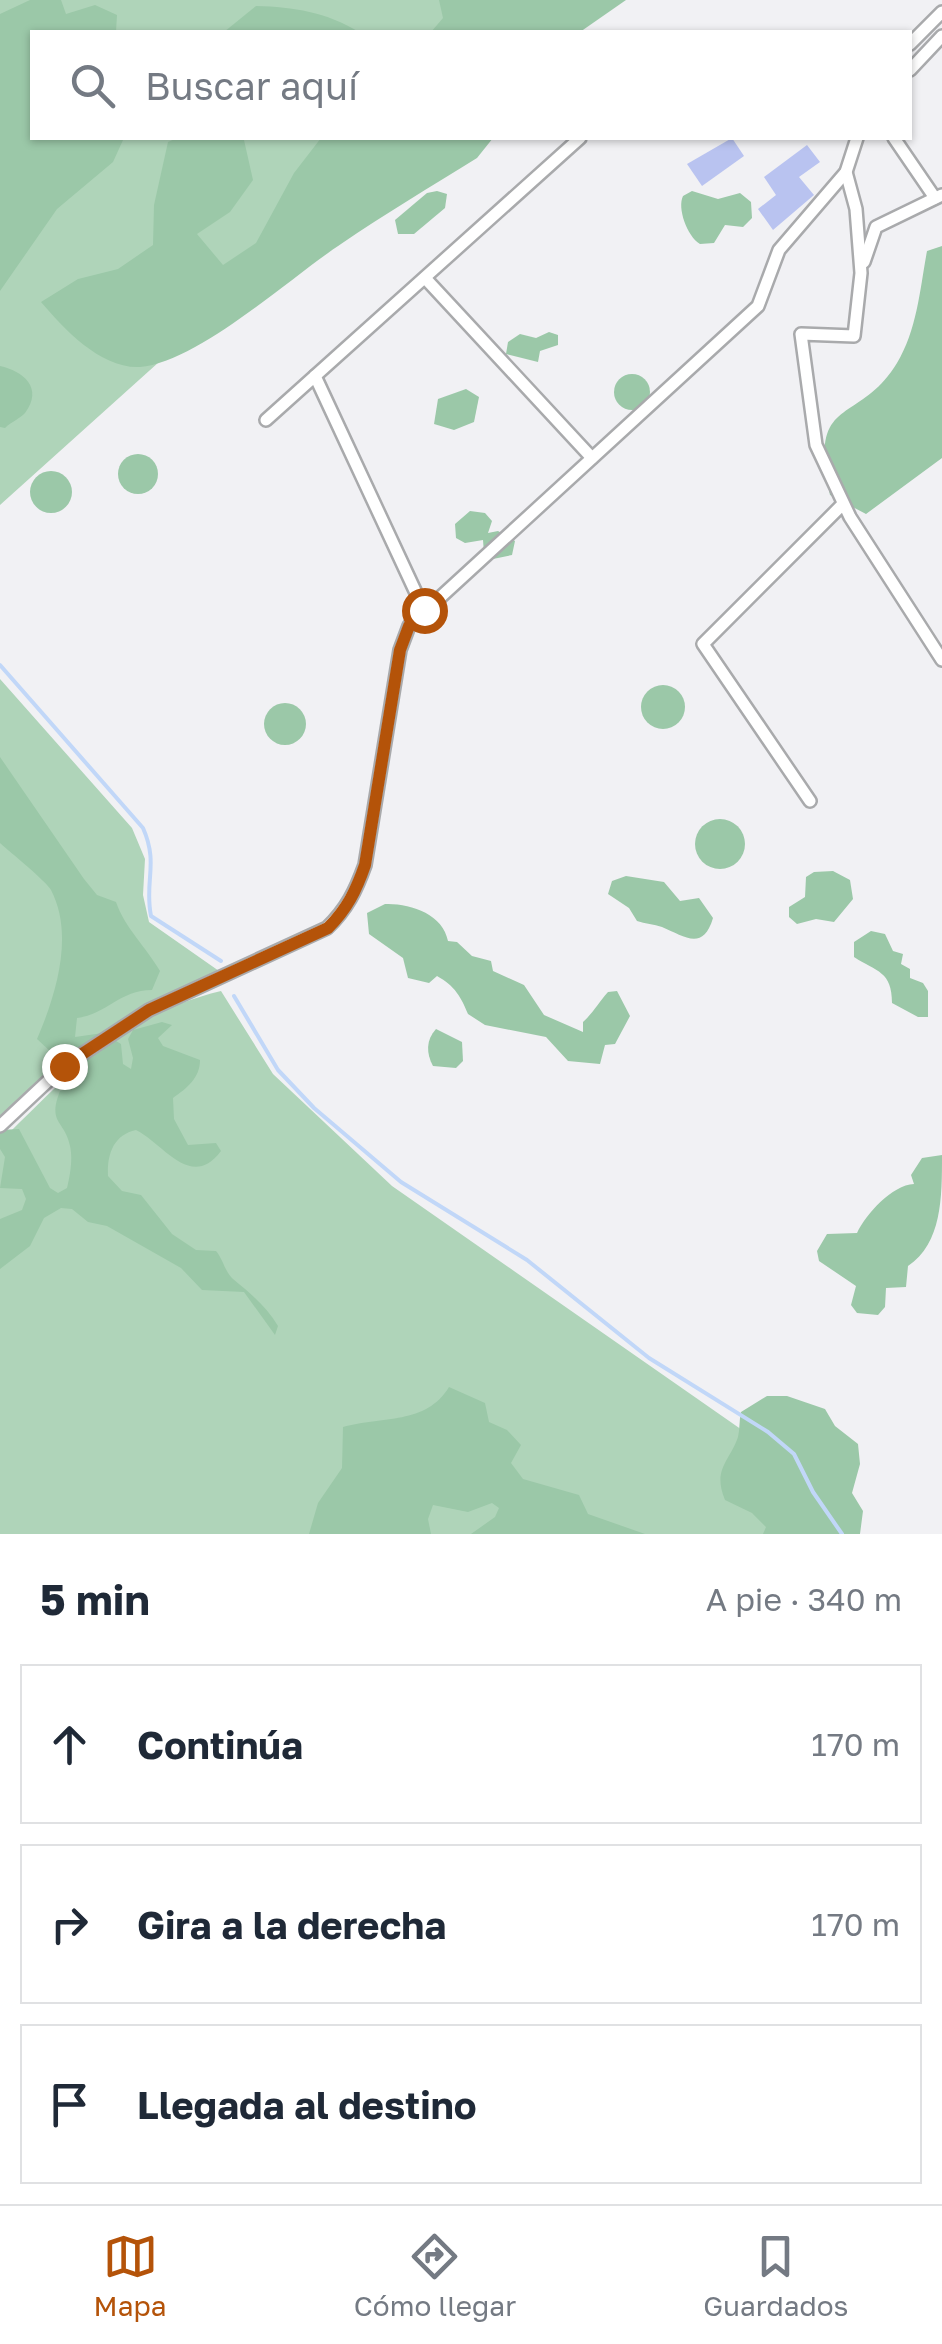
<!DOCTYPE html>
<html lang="es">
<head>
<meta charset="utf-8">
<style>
	body { margin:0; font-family:"Golos Text",sans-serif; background:#f2f2f3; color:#1f2937 }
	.stop { position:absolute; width:30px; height:30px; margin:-22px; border:8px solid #b45309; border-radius:50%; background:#fff }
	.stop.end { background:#b45309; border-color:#fff; box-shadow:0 2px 10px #0008 }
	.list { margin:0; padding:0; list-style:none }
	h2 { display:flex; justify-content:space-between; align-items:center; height:130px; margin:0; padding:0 40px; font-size:42px }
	h2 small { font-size:32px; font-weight:400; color:#747a83 }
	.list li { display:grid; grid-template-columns:65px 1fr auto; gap:30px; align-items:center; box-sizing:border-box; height:160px; margin:0 20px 20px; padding:0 20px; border:2px solid #e0e1e3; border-radius:0px }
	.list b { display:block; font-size:38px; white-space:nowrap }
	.list em { font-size:32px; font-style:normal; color:#747a83 }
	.icon { flex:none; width:55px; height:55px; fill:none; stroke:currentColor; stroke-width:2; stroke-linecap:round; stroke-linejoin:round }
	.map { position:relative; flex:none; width:942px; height:1534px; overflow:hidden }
	.search { position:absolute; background:#fff; box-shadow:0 2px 8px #0004; left:30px; right:30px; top:30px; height:110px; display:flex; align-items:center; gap:25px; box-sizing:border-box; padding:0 35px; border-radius:0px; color:#747a83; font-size:38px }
	.sheet { height:670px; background:#fff }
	nav { display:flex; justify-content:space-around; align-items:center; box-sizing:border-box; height:140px; border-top:2px solid #e0e1e3; background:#fff; font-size:28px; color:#747a83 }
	nav a { display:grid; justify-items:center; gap:5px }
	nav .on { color:#b45309 }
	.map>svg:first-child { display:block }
</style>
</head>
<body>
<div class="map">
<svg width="942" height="1534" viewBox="0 0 942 1534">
	<rect width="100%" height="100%" fill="#f1f1f4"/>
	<g fill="#afd4b9">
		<polygon points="0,0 560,0 524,32 32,32 32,138 408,138 0,505"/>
		<polygon points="0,679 132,828 145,859 143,895 149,922 219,971 63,1063 0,1118"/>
		<path d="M221,991L273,1074L392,1186L778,1455L829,1534H0V1142C70,1073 122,1015 221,991Z"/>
	</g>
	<g fill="#9bc8a8">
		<polygon points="30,0 61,0 66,14 95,5 117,15 116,32 32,32 32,138 123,140 113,162 57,209 0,291 0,14"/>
		<polygon points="439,0 626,0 580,32 431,32 443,18"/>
		<path d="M256,6C294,7 326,12 359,32H224Z"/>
		<path d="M177,138L244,140L253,180L230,212L197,234L223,265L256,243L294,173L321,138H493L477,158C432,186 385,214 341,244C291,277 197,363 140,367C101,369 64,329 41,302L78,279L118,269L153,245L154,205L168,142Z"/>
		<polygon points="437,191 447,194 445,208 414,234 398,234 395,220 427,193"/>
		<path d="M692,191L718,199L740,193L751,202L752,218L743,227L725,225L714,243L700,244C687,236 677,208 683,196Z"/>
		<path d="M942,246V458L866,514L830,495C808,393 858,427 897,363C917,330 920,289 927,251Z"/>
		<polygon points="549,332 558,335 558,345 540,351 538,362 506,354 508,342 520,334 536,338"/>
		<path d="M0,366C23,371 44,388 25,413C21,418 11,422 5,428L0,427Z"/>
		<circle cx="632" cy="392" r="18"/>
		<polygon points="466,389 479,397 474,422 454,430 434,424 438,399"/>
		<circle cx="138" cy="474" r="20"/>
		<circle cx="51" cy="492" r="21"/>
		<polygon points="470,511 485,513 492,521 488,533 498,531 515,541 512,555 493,559 484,553 483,540 465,543 456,538 455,524"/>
		<circle cx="663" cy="707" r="22"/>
		<circle cx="285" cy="724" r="21"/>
		<path d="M0,757L84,879L97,895L116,902C125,928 146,947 160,971L152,990C120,990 107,1014 77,1018L75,1037L103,1033L121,1044L123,1064L131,1069L133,1058L128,1039L133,1030L162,1022L172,1025L158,1038L163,1046L200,1060C200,1078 187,1088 173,1098L174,1119L188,1145L216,1143L221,1151C191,1191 164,1144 136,1130C113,1135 107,1155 108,1176L122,1191L141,1195L172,1234L196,1250L216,1251C223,1259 225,1272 233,1279C250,1293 266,1306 278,1326L275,1335L244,1292L202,1290L181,1268L107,1226L88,1222L72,1209L61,1208L44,1218L30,1246L0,1269V1219L22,1210L26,1199L22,1189L0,1188L5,1157L0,1149V1130L19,1129L50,1188L58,1193L67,1188C70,1176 73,1159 70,1146C65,1120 47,1124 60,1091L79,1085L80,1075L69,1046L52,1053L37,1039C55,997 75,936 51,890C46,881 10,852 0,843Z"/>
		<circle cx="720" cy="844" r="25"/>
		<polygon points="833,871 850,880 853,899 834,922 816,919 797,924 789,917 789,907 805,897 806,877 814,872"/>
		<path d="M626,876L664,882L680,901L699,898L713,918C703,952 684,936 662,927C654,924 645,924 637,921L629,908L608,894L612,881Z"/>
		<path d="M385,904C410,903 443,914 448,941L457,942L472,956L491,961L493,971L524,985L544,1015L583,1032V1022C594,1012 598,1003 608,992L617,991L630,1016L615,1044L605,1045L600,1064L568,1061L546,1037L485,1025L468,1014C461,997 455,986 437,976L429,983L408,978L403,958L369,934L367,913Z"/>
		<path d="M871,931L885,934L893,951L903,954L901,964L910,969V978L923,983L928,991V1017H918L892,1003C892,971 877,972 854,957V942Z"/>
		<path d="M436,1029L462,1042L463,1061L456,1068L433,1066C426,1053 426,1040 436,1029Z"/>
		<path d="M942,1155C942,1198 942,1243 908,1266L906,1287L886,1288L885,1307L878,1315L857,1313L851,1305L856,1286L819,1261L817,1251L827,1234L857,1233C866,1214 892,1185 914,1184L911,1175L922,1158Z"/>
		<path d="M449,1387L485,1403L489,1422L507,1430L521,1445L511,1463L523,1479L579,1495L588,1514L645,1534H471L495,1517L499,1508L492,1503L468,1512L433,1505L428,1519L431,1534H309L318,1503L342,1468L343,1427C382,1416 426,1425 449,1387Z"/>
		<path d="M767,1396H787L825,1409L835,1426L858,1444L860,1464L852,1493L863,1511L860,1534H763L766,1527L752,1513L725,1500C712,1469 730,1461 738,1437C740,1429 739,1420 741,1412Z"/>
	</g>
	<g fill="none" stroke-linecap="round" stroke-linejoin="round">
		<g stroke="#c1d7f8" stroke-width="4">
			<path d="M0,665L143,828C159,864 144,882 151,916L221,961"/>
			<polyline points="234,996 278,1070 314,1108 401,1182 527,1260 649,1358 768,1432 794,1454 813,1492 842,1534"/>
		</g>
	</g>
	<g fill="#b9c3f0">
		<polygon points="732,138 744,156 702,186 687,164"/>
		<polygon points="807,145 820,162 799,177 814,195 773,230 758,209 776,195 764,177"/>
	</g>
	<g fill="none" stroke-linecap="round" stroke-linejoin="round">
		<g stroke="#a9aaac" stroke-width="16">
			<g id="minor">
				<polyline points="910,44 942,12"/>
				<polyline points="910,70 942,36"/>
				<polyline points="894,138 935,198"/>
				<polyline points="846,172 856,209 861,273 854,336 801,334 816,445 850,517 942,660"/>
				<polyline points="864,262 876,227 942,195"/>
				<polyline points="425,278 592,458"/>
				<polyline points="315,376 424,610"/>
				<polyline points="266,420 580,138"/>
				<polyline points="810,801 703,644 843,504"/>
				<path d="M0,1126L64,1066L149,1010L327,928C347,909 356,890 365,865L400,650L409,626L758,306L779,250L846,172L857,138"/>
			</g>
		</g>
		<use href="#minor" stroke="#fff" stroke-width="11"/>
	</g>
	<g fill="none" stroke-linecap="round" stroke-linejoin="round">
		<path stroke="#b45309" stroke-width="12" d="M64,1066L149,1010L328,928C347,909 356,891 365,865L400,650L409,626L424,610"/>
	</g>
</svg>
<div class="stop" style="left:424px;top:610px"></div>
<div class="stop end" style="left:64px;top:1066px"></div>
<div class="search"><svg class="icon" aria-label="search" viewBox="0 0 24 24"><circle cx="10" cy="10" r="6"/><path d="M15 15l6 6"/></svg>Buscar aquí</div>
</div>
<section class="sheet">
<h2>5 min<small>A pie · 340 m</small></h2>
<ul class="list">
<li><svg class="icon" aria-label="ahead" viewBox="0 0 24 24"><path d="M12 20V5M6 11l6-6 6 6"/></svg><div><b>Continúa</b></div><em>170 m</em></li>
<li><svg class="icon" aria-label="right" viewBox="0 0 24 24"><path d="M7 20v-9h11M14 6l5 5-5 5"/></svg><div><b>Gira a la derecha</b></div><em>170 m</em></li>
<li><svg class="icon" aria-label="arrive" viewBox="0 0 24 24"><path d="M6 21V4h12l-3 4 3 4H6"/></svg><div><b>Llegada al destino</b></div></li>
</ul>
</section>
<nav>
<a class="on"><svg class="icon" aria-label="map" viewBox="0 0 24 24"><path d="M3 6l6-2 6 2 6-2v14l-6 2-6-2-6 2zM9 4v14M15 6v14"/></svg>Mapa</a>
<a><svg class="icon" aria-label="directions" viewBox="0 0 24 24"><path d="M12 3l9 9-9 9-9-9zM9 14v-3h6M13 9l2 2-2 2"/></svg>Cómo llegar</a>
<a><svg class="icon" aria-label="saved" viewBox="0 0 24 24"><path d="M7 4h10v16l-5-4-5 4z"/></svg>Guardados</a>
</nav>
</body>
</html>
